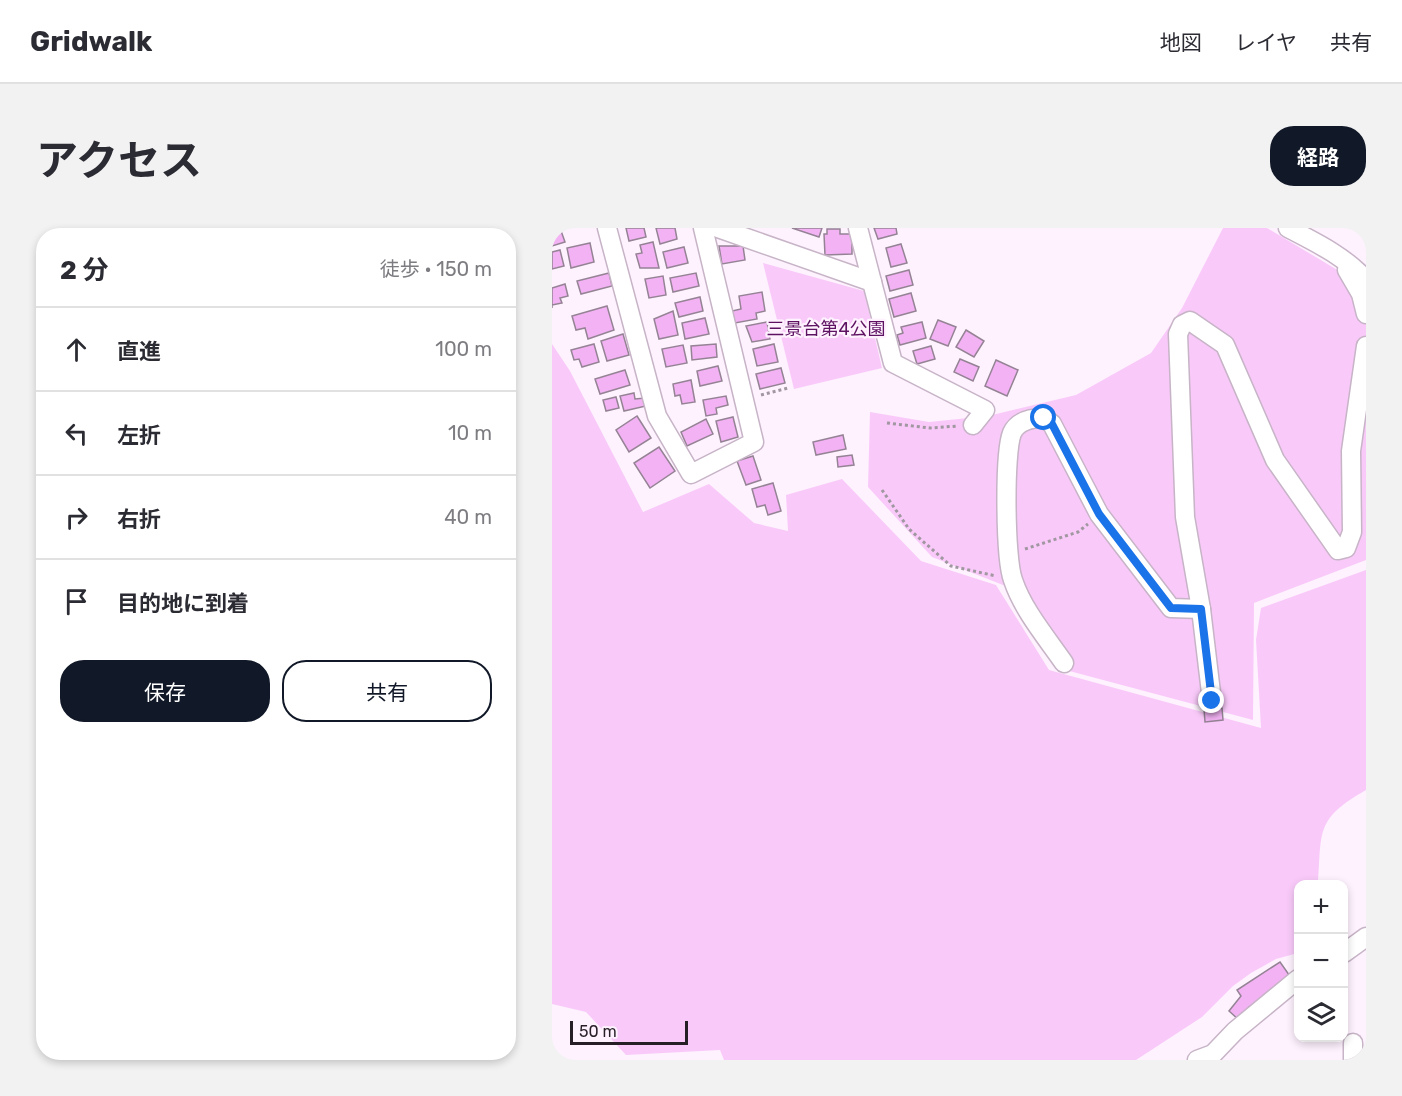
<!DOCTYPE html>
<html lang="ja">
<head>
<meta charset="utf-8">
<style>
	body { margin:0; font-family:Rubik,"Noto Sans JP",sans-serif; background:#f2f2f3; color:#2b2b33 }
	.controls { position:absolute; right:18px; bottom:18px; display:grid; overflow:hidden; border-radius:12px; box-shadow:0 3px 9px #0003 }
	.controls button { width:54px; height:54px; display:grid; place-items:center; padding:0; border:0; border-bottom:2px solid #e1e1e2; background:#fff; color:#2b2b33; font:30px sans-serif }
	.scale { position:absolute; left:18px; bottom:15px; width:118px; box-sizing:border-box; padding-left:6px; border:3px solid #261f26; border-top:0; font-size:16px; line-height:21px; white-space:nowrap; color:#261f26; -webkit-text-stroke:4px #fef2fe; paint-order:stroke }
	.stop { position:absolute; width:18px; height:18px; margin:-14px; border:4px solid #1a73e8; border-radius:50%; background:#fff }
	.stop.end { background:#1a73e8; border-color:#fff; box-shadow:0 2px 6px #0008 }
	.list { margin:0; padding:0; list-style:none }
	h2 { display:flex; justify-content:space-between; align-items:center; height:78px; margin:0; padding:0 24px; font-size:26px }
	h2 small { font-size:20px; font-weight:400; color:#7c7c81 }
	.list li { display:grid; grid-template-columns:39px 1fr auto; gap:18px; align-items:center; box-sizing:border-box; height:84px; padding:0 24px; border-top:2px solid #e1e1e2 }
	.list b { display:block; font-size:22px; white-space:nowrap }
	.list em { font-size:20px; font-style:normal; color:#7c7c81 }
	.actions { display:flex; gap:12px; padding:18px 24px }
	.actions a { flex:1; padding:14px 0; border:2px solid #111827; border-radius:24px; text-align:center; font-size:21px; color:#111827 }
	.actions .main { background:#111827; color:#fff }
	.icon { flex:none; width:33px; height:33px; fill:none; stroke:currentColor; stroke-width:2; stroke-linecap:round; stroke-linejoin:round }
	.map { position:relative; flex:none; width:814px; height:832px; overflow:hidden; border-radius:24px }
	header { display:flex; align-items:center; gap:36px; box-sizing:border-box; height:84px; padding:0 30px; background:#fff; border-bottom:2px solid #e1e1e2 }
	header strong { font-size:28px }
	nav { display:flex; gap:33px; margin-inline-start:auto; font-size:21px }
	.intro { display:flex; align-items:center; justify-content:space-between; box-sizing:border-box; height:144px; padding:0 36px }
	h1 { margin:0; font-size:42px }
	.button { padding:15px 27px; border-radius:24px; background:#111827; color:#fff; font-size:21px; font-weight:700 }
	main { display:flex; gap:36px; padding:0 36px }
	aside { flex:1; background:#fff; border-radius:24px; box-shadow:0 3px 9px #0003 }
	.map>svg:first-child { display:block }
</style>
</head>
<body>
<header>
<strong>Gridwalk</strong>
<nav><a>地図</a><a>レイヤ</a><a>共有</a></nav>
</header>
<div class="intro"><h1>アクセス</h1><a class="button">経路</a></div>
<main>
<aside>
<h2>2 分<small>徒歩 · 150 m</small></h2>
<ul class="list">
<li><svg class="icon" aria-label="ahead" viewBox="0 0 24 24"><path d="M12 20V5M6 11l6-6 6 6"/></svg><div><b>直進</b></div><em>100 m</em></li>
<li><svg class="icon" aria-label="left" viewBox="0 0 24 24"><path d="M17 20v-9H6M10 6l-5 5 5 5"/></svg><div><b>左折</b></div><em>10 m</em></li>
<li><svg class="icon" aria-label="right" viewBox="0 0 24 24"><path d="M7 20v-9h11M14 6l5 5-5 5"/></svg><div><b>右折</b></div><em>40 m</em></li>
<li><svg class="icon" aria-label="arrive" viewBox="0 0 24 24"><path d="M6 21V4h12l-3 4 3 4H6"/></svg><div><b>目的地に到着</b></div></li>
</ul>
<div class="actions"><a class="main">保存</a><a>共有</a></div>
</aside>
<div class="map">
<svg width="814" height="832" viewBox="0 0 814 832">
	<rect width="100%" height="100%" fill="#fef2fe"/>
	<g fill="#f9caf9">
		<polygon points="671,0 715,0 814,59 814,332 702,375 701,492 506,440 456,359 380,329 316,259 318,184 377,194 436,188 524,167 599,125 630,80"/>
		<polygon points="211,35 312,63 330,140 242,161"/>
		<path d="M0,116L18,143L91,284L157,256L202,295L236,303L234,267L290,251L369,333L444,357L497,442L709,500L704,412L709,380L814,342V562C763,591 770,603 766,656H746V725L724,731L699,745L681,758L650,789L584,832H172L168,822L74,827L34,784L0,776Z"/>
	</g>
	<g fill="#f2b2f3" stroke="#958395" stroke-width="1.5">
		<polygon points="0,0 8,0 13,14 0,18"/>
		<polygon points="74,0 92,0 94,9 77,13"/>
		<polygon points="104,0 123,0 125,11 108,16"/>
		<polygon points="240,0 270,0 267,9"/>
		<polygon points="322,0 344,0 345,6 326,11"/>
		<polygon points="275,1 288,1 288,6 300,6 300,26 273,27 272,6 275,6"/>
		<polygon points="101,14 107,40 88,40 84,26 90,25 88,17"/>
		<polygon points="38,15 42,34 19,40 15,20"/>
		<polygon points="349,16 355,35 339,39 334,20"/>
		<polygon points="167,18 191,18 193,32 170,36"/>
		<polygon points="132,19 136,35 115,40 111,24"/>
		<polygon points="8,22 12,38 0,41 0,24"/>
		<polygon points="357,42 361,57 338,63 334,48"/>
		<polygon points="57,45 60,58 29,66 25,53"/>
		<polygon points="144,45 147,58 121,64 118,50"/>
		<polygon points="111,48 114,67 97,70 93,51"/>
		<polygon points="13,56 16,68 8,70 10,75 0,77 0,80 0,60"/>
		<polygon points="210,64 213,83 204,85 205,91 183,95 180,83 189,81 187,68"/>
		<polygon points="359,65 364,83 342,89 337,71"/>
		<polygon points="148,69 151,83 127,89 123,75"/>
		<polygon points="55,78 62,102 36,111 33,100 24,102 20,88"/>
		<polygon points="121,83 126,107 107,111 102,91"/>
		<polygon points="153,90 157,106 133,111 130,95"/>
		<polygon points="386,92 404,99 396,118 378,111"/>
		<polygon points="215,94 218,111 200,114 194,98"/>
		<polygon points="370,94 374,110 348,117 345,107 351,105 349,99"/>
		<polygon points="414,102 432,113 422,129 404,119"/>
		<polygon points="71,106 77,127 55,133 49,113"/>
		<polygon points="42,116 47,134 30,139 27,131 22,132 19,122"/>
		<polygon points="164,116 165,129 140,132 139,118"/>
		<polygon points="222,116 226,134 205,138 201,121"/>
		<polygon points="131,117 135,135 114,139 110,121"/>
		<polygon points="379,118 383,131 365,136 361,123"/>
		<polygon points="408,131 427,139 421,153 402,144"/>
		<polygon points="444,132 466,142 455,168 433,158"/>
		<polygon points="166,138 170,153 148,158 145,143"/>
		<polygon points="229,140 233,155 208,161 204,146"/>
		<polygon points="73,142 78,157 48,166 43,151"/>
		<polygon points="139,152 143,174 130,176 128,167 123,168 121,156"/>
		<polygon points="82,165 83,171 93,170 94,178 72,183 68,168"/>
		<polygon points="174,168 176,177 164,180 165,186 154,188 151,172"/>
		<polygon points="64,169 67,180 54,183 51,172"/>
		<polygon points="85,188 99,210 77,224 64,202"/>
		<polygon points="181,189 186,209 169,214 164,193"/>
		<polygon points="154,191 161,206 135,218 129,204"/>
		<polygon points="291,207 294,221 264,227 261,214"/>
		<polygon points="107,219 123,243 98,260 82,235"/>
		<polygon points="300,227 302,237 286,239 285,229"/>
		<polygon points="201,228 209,252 194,257 185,233"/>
		<polygon points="221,255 229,283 216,287 213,277 205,279 200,261"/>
		<polygon points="670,480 671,492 653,494 652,481"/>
		<polygon points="728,734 740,751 697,779 687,792 677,783 689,768 685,762"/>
	</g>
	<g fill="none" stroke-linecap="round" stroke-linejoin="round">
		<g stroke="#c7b4c7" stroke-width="21">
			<g id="minor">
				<polyline points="55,0 105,188 139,246 202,214 151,0"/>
				<polyline points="166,0 320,54"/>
				<polyline points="306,0 341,135 433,182 421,197"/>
				<path d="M736,0C765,15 792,28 814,52"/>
				<polyline points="795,42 809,66 814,86"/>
				<path d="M512,435C494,409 471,382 461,352C453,331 452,225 460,205C466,192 480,190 492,190L500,196L547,286L619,380L649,381"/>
				<polyline points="660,473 649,381 633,289 626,106 630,97 638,93 673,117 723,232 786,322 794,320 800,304 799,223 814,118"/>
				<polyline points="792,725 814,709"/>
				<polyline points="645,832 661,826 683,803 746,751"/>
				<polyline points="801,832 801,815"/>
			</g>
		</g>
		<g stroke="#a097a0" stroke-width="3" stroke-dasharray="3 3" stroke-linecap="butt">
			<polyline points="209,167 236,160"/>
			<polyline points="335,195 378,200 406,198"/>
			<polyline points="330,262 357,301 399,338 444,348"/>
			<polyline points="473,321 526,304 536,296"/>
		</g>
		<use href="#minor" stroke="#fff" stroke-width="18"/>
	</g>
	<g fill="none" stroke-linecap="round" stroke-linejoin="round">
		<polyline stroke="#1a73e8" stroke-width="8" points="492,190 500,196 547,286 619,380 649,381 660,473"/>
	</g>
	<g text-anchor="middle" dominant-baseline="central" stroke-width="4.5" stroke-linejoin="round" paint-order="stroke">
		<g font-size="18" fill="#5e1362" stroke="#fef2fe">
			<text x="274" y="101">三景台第4公園</text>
		</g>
	</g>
</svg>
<div class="controls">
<button>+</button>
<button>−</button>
<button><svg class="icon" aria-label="layers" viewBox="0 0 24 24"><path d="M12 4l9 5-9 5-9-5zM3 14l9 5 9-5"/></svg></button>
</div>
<div class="scale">50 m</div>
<div class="stop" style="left:492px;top:190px"></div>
<div class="stop end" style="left:660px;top:473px"></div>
</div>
</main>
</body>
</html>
